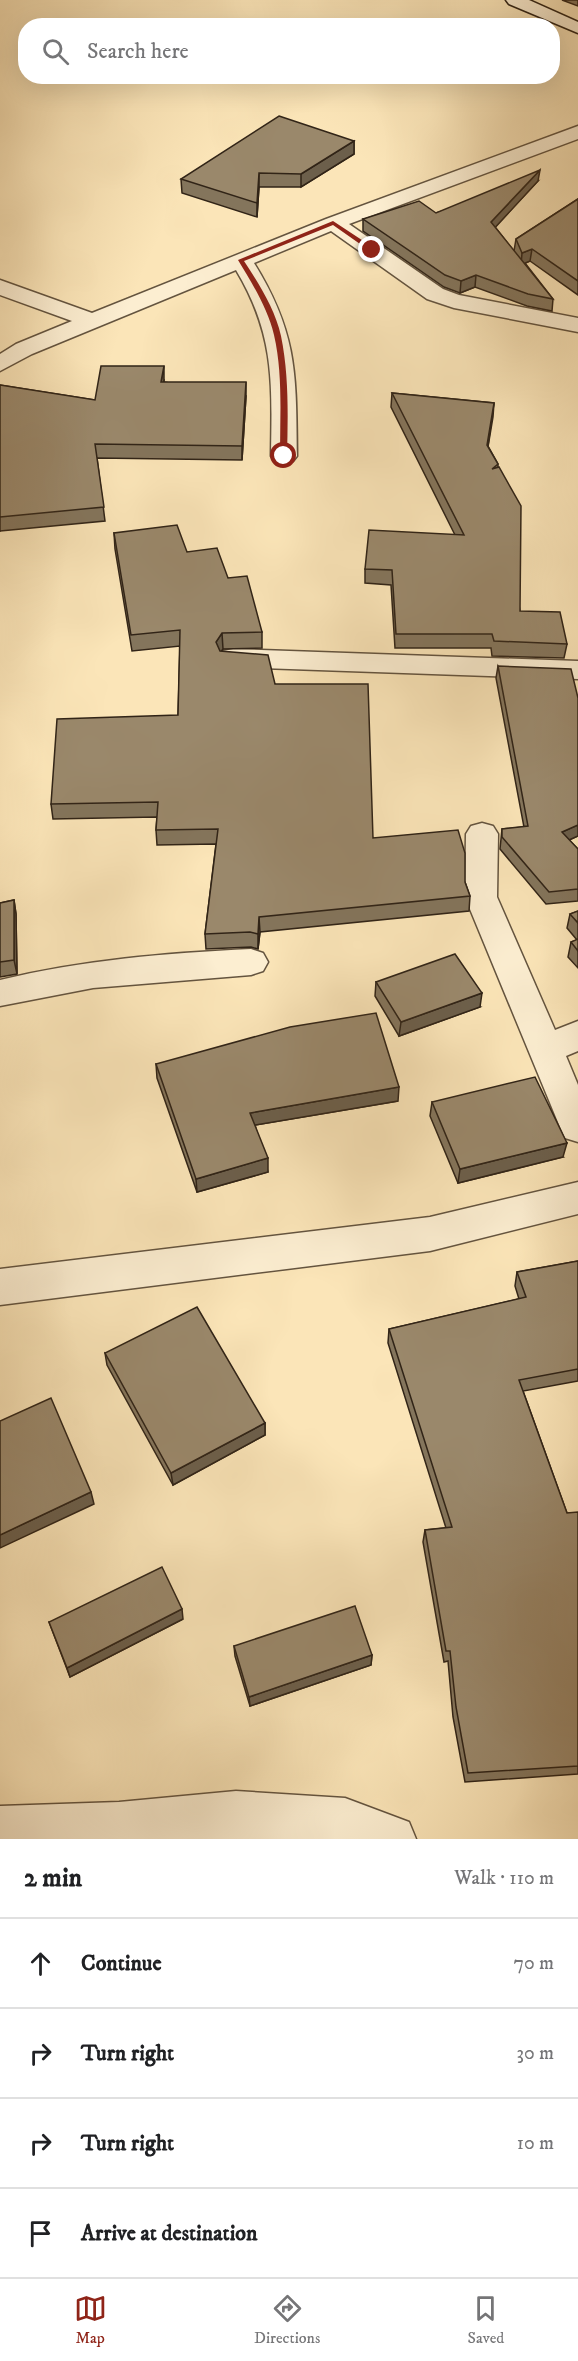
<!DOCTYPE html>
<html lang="en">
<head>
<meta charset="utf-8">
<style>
	body { margin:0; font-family:"IM FELL DW Pica",serif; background:#f2f2f2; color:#202124 }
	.stop { position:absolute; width:18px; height:18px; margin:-14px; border:4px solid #8f2418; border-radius:50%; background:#fff }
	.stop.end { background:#8f2418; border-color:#fff; box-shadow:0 2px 6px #0008 }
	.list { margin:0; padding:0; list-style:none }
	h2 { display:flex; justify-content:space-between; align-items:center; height:78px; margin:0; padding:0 24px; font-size:26px }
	h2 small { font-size:20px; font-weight:400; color:#757577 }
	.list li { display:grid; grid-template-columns:39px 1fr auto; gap:18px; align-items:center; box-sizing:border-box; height:90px; padding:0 24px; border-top:2px solid #e0e0e0 }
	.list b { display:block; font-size:22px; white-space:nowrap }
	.list em { font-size:20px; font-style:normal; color:#757577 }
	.icon { flex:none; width:33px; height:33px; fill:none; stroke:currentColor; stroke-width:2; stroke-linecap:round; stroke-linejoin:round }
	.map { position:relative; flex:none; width:578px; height:1839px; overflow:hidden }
	.search { position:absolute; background:#fff; box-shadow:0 6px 24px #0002; left:18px; right:18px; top:18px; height:66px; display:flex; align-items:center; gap:15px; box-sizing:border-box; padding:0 21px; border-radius:24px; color:#757577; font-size:22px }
	.sheet { height:438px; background:#fff }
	nav { display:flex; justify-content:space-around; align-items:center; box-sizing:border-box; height:84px; border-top:2px solid #e0e0e0; background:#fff; font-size:16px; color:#757577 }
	nav a { display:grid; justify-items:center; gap:3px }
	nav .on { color:#8f2418 }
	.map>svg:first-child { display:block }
</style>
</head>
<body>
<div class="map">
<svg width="578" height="1839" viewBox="0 0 578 1839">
	<rect width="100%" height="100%" fill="#fbe5b8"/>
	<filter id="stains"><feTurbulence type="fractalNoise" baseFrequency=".00333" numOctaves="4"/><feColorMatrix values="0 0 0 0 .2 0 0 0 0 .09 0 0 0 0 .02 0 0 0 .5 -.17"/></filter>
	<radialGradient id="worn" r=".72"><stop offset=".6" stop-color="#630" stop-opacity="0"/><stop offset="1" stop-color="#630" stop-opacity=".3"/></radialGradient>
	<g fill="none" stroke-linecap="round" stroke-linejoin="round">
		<g stroke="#64543f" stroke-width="3">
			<g id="minor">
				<path d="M578,126V139L349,224L443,289L459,295L578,318V332L454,308L427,299L331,231L254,263C298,334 296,375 297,456L293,461L284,464L275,461L271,456C272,383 275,335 236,270L32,354L0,371V354L16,344L72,321L0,295V280L92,313L326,219Z"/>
				<polygon points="233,649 578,661 578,679 233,667 223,665 219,658 223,651"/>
				<polygon points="482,823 493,826 498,834 497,897 555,1030 578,1021 578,1051 566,1056 578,1085 578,1142 565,1138 560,1127 465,897 466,834 471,826"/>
				<path d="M251,949L263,953L268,962L263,971L251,975L93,988L0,1006V980C83,960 166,953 251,949Z"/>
				<polygon points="578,1182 578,1214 430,1251 0,1305 0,1269 430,1217"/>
				<polygon points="236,1791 345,1798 409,1822 416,1839 0,1839 0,1806 119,1802"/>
			</g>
		</g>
		<g stroke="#312417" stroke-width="3">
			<polygon id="secondary" points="506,0 529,0 578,22 578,33 509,4"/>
		</g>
		<use href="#minor" fill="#fceed1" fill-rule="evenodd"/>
		<use href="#secondary" fill="#fceed1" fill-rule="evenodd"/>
	</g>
	<g fill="#84755c" stroke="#312417" stroke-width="1.5">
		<polygon points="562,0 578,0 578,6"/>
		<polygon points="354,141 354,154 301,187 259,187 257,217 182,193 181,179"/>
		<polygon points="538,181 495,227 514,251 516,239 578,199 578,295 530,261 525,263 553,299 552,311 527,306 475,287 460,293 444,287 363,231 363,219 436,213"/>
		<polygon points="164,380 164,382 246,396 242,460 97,458 105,521 0,531 0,532 0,385 95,400"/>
		<polygon points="392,393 494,403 488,446 498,464 498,467 520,611 567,644 564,658 492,656 491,648 395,648 391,585 365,583 365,569 455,535 391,407"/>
		<polygon points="114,533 187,552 228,578 262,632 262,648 223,649 221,651 275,684 373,838 465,882 470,896 469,911 260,932 258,949 251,947 206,949 205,934 216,844 157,845 156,830 157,817 53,819 51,804 178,715 180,646 132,651 115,549"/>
		<polygon points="498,666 578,836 569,840 578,849 578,901 546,904 500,849 502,829 524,827 496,678"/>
		<polygon points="14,900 16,914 17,974 0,977 0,903"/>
		<polygon points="578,911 578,968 568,957 571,942 577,940 567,928 570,914"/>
		<polygon points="376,982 480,1007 399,1036 375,996"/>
		<polygon points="156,1064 398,1101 255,1125 268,1172 197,1192 157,1078"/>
		<polygon points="432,1102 563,1157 458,1183 430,1116"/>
		<polygon points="578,1261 578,1381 523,1391 567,1513 578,1513 578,1774 465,1782 453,1717 448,1661 444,1662 423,1542 425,1530 446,1528 388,1343 389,1329 519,1299 515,1286 517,1272"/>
		<polygon points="105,1353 265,1423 265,1435 173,1485 107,1365"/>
		<polygon points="183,1619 70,1677 49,1622"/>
		<polygon points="234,1646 372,1655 371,1665 250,1706 235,1656"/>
	</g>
	<g fill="#6c5f4b" stroke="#312417" stroke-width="1.5">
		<polygon points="354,141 354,154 301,187 301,174"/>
		<polygon points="540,170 538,181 490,233 491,222"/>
		<polygon points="259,173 259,187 257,217 257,203"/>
		<polygon points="532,249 530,261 521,265 522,253"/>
		<polygon points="476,275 475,287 460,293 461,281"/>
		<polygon points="164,366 164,380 162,396 161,382"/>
		<polygon points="246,382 246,396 242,460 242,446"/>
		<polygon points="494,403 493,417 486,459 487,445"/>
		<polygon points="222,633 223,649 217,657 216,642"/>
		<polygon points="578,825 578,836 560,844 562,832"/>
		<polygon points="14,900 16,914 17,974 14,960"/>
		<polygon points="259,917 260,932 258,949 258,934"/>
		<polygon points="482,993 480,1007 399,1036 401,1022"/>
		<polygon points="399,1087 398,1101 250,1126 250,1113"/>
		<polygon points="567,1143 563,1157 458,1183 460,1169"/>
		<polygon points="268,1158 268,1172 197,1192 196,1179"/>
		<polygon points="265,1423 265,1435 173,1485 171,1473"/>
		<polygon points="91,1492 94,1504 0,1548 0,1535"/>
		<polygon points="182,1609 183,1619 70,1677 67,1668"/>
		<polygon points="372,1655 371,1665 250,1706 249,1697"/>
	</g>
	<g fill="#9a886b" stroke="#312417" stroke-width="1.5">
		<polygon points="279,116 354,141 301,174 259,173 257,203 181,179"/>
		<polygon points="540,170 491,222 553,299 528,294 476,275 461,281 445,275 363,219 419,201 436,213"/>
		<polygon points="578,199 578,281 532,249 522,253 516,239"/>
		<polygon points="101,366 164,366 161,382 246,382 242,446 95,444 104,507 0,517 0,385 95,400"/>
		<polygon points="392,393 494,403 487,445 498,464 492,469 499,467 521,506 520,611 560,612 567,644 494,641 492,634 396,634 392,570 365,569 369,530 464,535"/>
		<polygon points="177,525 187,552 217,548 228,578 247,576 262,632 222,633 216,642 220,651 268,655 275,684 368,684 373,838 458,830 465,853 465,882 470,896 259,917 258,934 250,932 205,934 218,829 156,830 158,802 51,804 57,719 178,715 180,630 131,635 114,533"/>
		<polygon points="498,666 571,669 578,698 578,825 562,832 578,849 578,889 549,892 502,837 502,829 528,826"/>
		<polygon points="14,900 14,960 0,962 0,903"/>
		<polygon points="578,911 578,923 570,914"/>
		<polygon points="578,939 578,951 571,942"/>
		<polygon points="455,954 482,993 401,1022 376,982"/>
		<polygon points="376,1013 399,1087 250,1113 268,1158 196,1179 156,1064 290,1027"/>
		<polygon points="535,1077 567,1143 460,1169 432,1102"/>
		<polygon points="578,1261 578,1369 519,1380 567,1513 578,1512 578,1766 468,1773 456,1707 450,1651 446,1651 425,1530 452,1527 389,1329 526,1297 517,1272"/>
		<polygon points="197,1307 265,1423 171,1473 105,1353"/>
		<polygon points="51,1398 91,1492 0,1535 0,1421"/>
		<polygon points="162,1567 182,1609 67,1668 49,1622"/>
		<polygon points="355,1606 372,1655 249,1697 234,1646"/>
	</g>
	<path fill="#8f2418" d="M333,221L374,248V251H370L333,225L244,261C259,284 275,309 281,336C289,375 288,416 287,456L284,458L280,456C280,416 283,374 274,335C268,309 252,283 238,260Z"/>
	<rect width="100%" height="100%" filter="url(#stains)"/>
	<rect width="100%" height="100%" fill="url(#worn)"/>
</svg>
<div class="stop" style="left:284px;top:456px"></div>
<div class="stop end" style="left:372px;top:250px"></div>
<div class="search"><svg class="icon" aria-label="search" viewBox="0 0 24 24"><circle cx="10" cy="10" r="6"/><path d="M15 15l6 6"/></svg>Search here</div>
</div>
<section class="sheet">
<h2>2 min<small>Walk · 110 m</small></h2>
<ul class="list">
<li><svg class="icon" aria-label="ahead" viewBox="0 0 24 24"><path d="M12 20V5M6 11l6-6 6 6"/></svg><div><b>Continue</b></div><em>70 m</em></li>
<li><svg class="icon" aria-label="right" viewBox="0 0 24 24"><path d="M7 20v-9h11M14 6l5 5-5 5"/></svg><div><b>Turn right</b></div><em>30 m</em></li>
<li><svg class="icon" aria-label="right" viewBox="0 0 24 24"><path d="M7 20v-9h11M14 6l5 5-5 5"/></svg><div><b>Turn right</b></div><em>10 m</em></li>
<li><svg class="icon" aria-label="arrive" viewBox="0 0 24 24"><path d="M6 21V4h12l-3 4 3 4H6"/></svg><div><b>Arrive at destination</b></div></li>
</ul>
</section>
<nav>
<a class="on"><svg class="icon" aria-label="map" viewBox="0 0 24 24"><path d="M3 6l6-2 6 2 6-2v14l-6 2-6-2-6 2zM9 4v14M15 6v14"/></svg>Map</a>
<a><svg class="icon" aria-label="directions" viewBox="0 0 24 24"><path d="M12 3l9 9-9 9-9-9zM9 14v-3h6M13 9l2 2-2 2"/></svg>Directions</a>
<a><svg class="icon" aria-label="saved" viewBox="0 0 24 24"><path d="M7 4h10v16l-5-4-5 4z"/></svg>Saved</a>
</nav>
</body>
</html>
